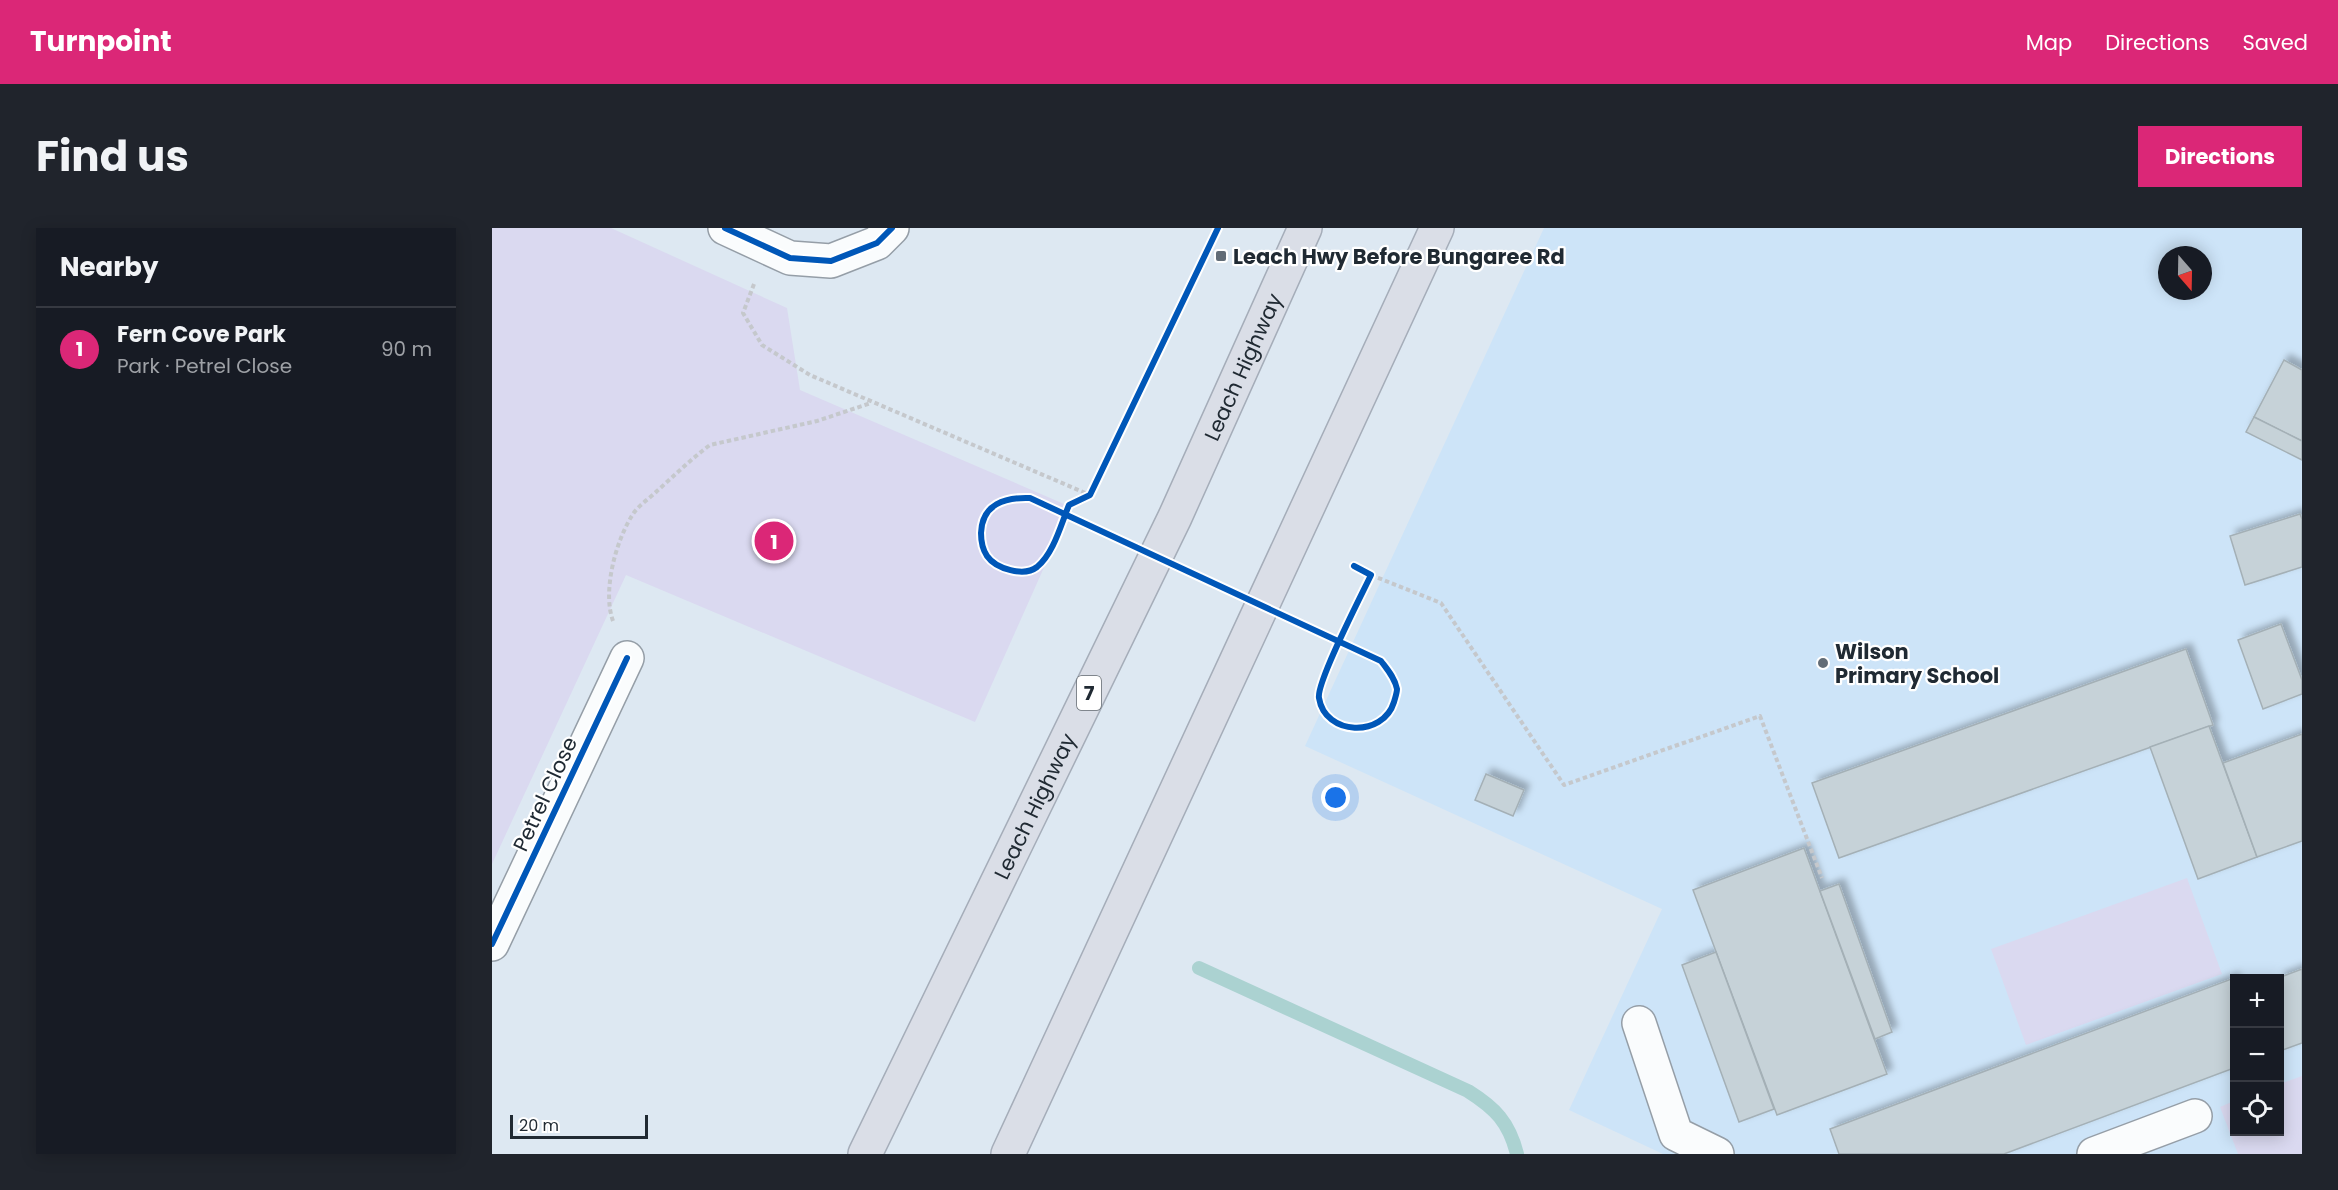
<!DOCTYPE html>
<html lang="en">
<head>
<meta charset="utf-8">
<style>
	body { margin:0; font-family:Poppins,sans-serif; background:#20242c; color:#f1f3f6 }
	.controls { position:absolute; right:18px; bottom:18px; display:grid; overflow:hidden; border-radius:0px; box-shadow:0 3px 15px #0003 }
	.controls button { width:54px; height:54px; display:grid; place-items:center; padding:0; border:0; border-bottom:2px solid #363941; background:#171b24; color:#f1f3f6; font:30px sans-serif }
	.compass { position:absolute; left:1666px; top:18px; width:54px; height:54px; border-radius:50%; background:#171b24; box-shadow:0 3px 15px #0003; rotate:160deg }
	.scale { position:absolute; left:18px; bottom:15px; width:138px; box-sizing:border-box; padding-left:6px; border:3px solid #202a33; border-top:0; font-size:16px; line-height:21px; white-space:nowrap; color:#202a33; -webkit-text-stroke:4px #fff; paint-order:stroke }
	.you { position:absolute; left:844px; top:570px; width:21px; height:21px; margin:-15px; border:4px solid #fff; border-radius:50%; background:#1a73e8; box-shadow:0 0 0 9px #1a73e833 }
	.badge { display:grid; place-items:center; width:39px; height:39px; border-radius:50%; background:#db2777; color:#fff; font-size:20px; font-weight:700 }
	.pin { position:absolute; translate:-50% -50%; border:3px solid #fff; box-shadow:0 2px 6px #0006 }
	.list { margin:0; padding:0; list-style:none }
	h2 { display:flex; justify-content:space-between; align-items:center; height:78px; margin:0; padding:0 24px; font-size:26px }
	h2 small { font-size:20px; font-weight:400; color:#9ea1a6 }
	.list li { display:grid; grid-template-columns:39px 1fr auto; gap:18px; align-items:center; box-sizing:border-box; height:84px; padding:0 24px; border-top:2px solid #363941 }
	.list b { display:block; font-size:22px; white-space:nowrap }
	.list p { margin:0; font-size:20px; white-space:nowrap; color:#9ea1a6 }
	.list em { font-size:20px; font-style:normal; color:#9ea1a6 }
	.icon { flex:none; width:33px; height:33px; fill:none; stroke:currentColor; stroke-width:2; stroke-linecap:round; stroke-linejoin:round }
	.map { position:relative; flex:none; width:1810px; height:926px; overflow:hidden; border-radius:0px }
	header { display:flex; align-items:center; gap:36px; box-sizing:border-box; height:84px; padding:0 30px; background:#db2777; color:#fff }
	header strong { font-size:28px }
	nav { display:flex; gap:33px; margin-inline-start:auto; font-size:21px }
	.intro { display:flex; align-items:center; justify-content:space-between; box-sizing:border-box; height:144px; padding:0 36px }
	h1 { margin:0; font-size:42px }
	.button { padding:15px 27px; border-radius:0px; background:#db2777; color:#fff; font-size:21px; font-weight:700 }
	main { display:flex; gap:36px; padding:0 36px }
	aside { flex:1; background:#171b24; border-radius:0px; box-shadow:0 3px 15px #0003 }
	.map>svg:first-child { display:block }
</style>
</head>
<body>
<header>
<strong>Turnpoint</strong>
<nav><a>Map</a><a>Directions</a><a>Saved</a></nav>
</header>
<div class="intro"><h1>Find us</h1><a class="button">Directions</a></div>
<main>
<aside>
<h2>Nearby<small></small></h2>
<ul class="list">
<li><span class="badge">1</span><div><b>Fern Cove Park</b><p>Park · Petrel Close</p></div><em>90 m</em></li>
</ul>
</aside>
<div class="map">
<svg width="1810" height="926" viewBox="0 0 1810 926">
	<defs>
		<filter id="shadow"><feDropShadow dx="5.5" dy="-5.5" stdDeviation="3" flood-color="#0004"/></filter>
	</defs>
	<rect width="100%" height="100%" fill="#dde8f2"/>
	<path fill="#cde4f8" fill-rule="evenodd" d="M1052,0H1810V926H1171L1077,882L1170,681L813,518ZM1675,27H1711V63H1675ZM1742,750H1788V904H1742Z"/>
	<g fill="#dad9f0">
		<polygon points="0,0 119,0 295,80 308,162 579,279 483,494 134,347 0,636"/>
		<polygon points="1695,650 1730,746 1534,817 1499,721"/>
		<polygon points="1810,848 1810,926 1746,926 1728,879 1742,873 1742,904 1788,904 1788,856"/>
	</g>
	<g fill="none" stroke-linecap="round" stroke-linejoin="round">
		<path stroke="#abd2d1" stroke-width="14" d="M707,740L976,863C1003,880 1017,894 1025,926"/>
	</g>
	<g fill="#c6d2d8" stroke="#a4b0b6" stroke-width="1.5" filter="url(#shadow)">
		<polygon points="1792,132 1810,142 1810,213 1762,189"/>
		<polygon points="1762,189 1810,213 1810,232 1754,204"/>
		<polygon points="1808,286 1810,291 1810,339 1753,357 1738,308"/>
		<polygon points="1789,396 1810,452 1810,466 1771,481 1746,412"/>
		<polygon points="1694,421 1721,497 1347,630 1320,555"/>
		<polygon points="1717,498 1765,629 1706,651 1658,519"/>
		<polygon points="1810,506 1810,613 1765,629 1731,535"/>
		<polygon points="994,546 1032,562 1021,588 983,572"/>
		<polygon points="1312,620 1395,846 1285,887 1201,662"/>
		<polygon points="1347,656 1400,804 1383,811 1328,663"/>
		<polygon points="1224,724 1282,881 1247,894 1190,737"/>
		<polygon points="1810,741 1810,815 1788,823 1788,750 1786,750"/>
		<polygon points="1742,750 1742,840 1512,926 1347,926 1338,901"/>
	</g>
	<g fill="none" stroke-linecap="round" stroke-linejoin="round">
		<g stroke="#959ea7" stroke-width="36">
			<g id="minor">
				<polyline points="233,0 298,30 339,33 385,15 400,0"/>
				<polyline points="0,716 135,430"/>
				<polyline points="1147,795 1184,906 1225,926"/>
				<polyline points="1602,926 1703,888"/>
			</g>
		</g>
		<g stroke="#a5adb9" stroke-width="36">
			<g id="highway">
				<path id="s1" d="M373,926L683,289L813,0"/>
				<polyline points="516,926 945,0"/>
			</g>
		</g>
		<g stroke="#c5c8cc" stroke-width="4" stroke-dasharray="4.5 3" stroke-linecap="butt">
			<polyline points="262,56 251,85 270,117 318,147 598,267"/>
			<polyline points="879,347 949,375 1072,557 1268,488 1330,650"/>
			<path d="M121,393C110,363 124,312 141,286C147,277 158,270 165,263C183,247 199,231 218,217L325,193L379,175"/>
		</g>
		<use href="#minor" stroke="#fafcfd" stroke-width="33"/>
		<use href="#highway" stroke="#dadee7" stroke-width="33"/>
		<g stroke="#fff" stroke-width="10">
			<g id="cycleway">
				<polyline points="233,0 298,30 339,33 385,15 400,0"/>
				<path d="M726,0L598,267L577,277C569,296 562,325 545,339C532,349 504,341 495,328C491,322 489,312 489,305C490,276 513,269 538,270L889,433C895,441 903,450 905,461C905,465 903,470 902,474C891,510 833,508 827,470C824,455 870,366 879,347L862,338"/>
				<polyline points="0,716 135,430"/>
			</g>
		</g>
		<use href="#cycleway" stroke="#0057b8" stroke-width="6"/>
	</g>
	<g fill="#626c76" stroke="#fff" stroke-width="2">
		<rect x="723" y="22" width="12" height="12" rx="3"/>
		<circle cx="1331" cy="435" r="6"/>
	</g>
	<g text-anchor="middle" dominant-baseline="central" stroke-width="4.5" stroke-linejoin="round" paint-order="stroke">
		<rect fill="#fff" stroke="#636a70" stroke-width="1.5" x="585" y="448" width="24" height="34" rx="4.5"/>
		<g font-size="20" font-weight="bold" fill="#202a33">
			<text x="597" y="465">7</text>
		</g>
		<g font-size="21" font-weight="bold" fill="#202a33" stroke="#fff" text-anchor="start">
			<text x="741" y="28">Leach Hwy Before Bungaree Rd</text>
			<text x="1343" y="423">Wilson<tspan x="1343" dy="24">Primary School</tspan></text>
		</g>
		<g font-size="21" fill="#202a33" stroke="#fff">
			<text stroke="none"><textPath href="#s1" startOffset="873">Leach Highway</textPath></text>
			<text transform="translate(53 566) rotate(-65)">Petrel Close</text>
			<text stroke="none"><textPath href="#s1" startOffset="387">Leach Highway</textPath></text>
		</g>
	</g>
</svg>
<div class="controls">
<button>+</button>
<button>−</button>
<button><svg class="icon" aria-label="locate" viewBox="0 0 24 24"><circle cx="12" cy="12" r="6"/><path d="M12 2v4M12 18v4M2 12h4M18 12h4"/></svg></button>
</div>
<svg class="compass" viewBox="-18 -18 36 36"><path d="M0-13l5 13h-10z" fill="#e53935"/><path d="M0 13l5-13h-10z" fill="#9ea1a6"/></svg>
<div class="scale">20 m</div>
<div class="you"></div>
<div class="pin badge" style="left:282px;top:313px">1</div>
</div>
</main>
</body>
</html>
